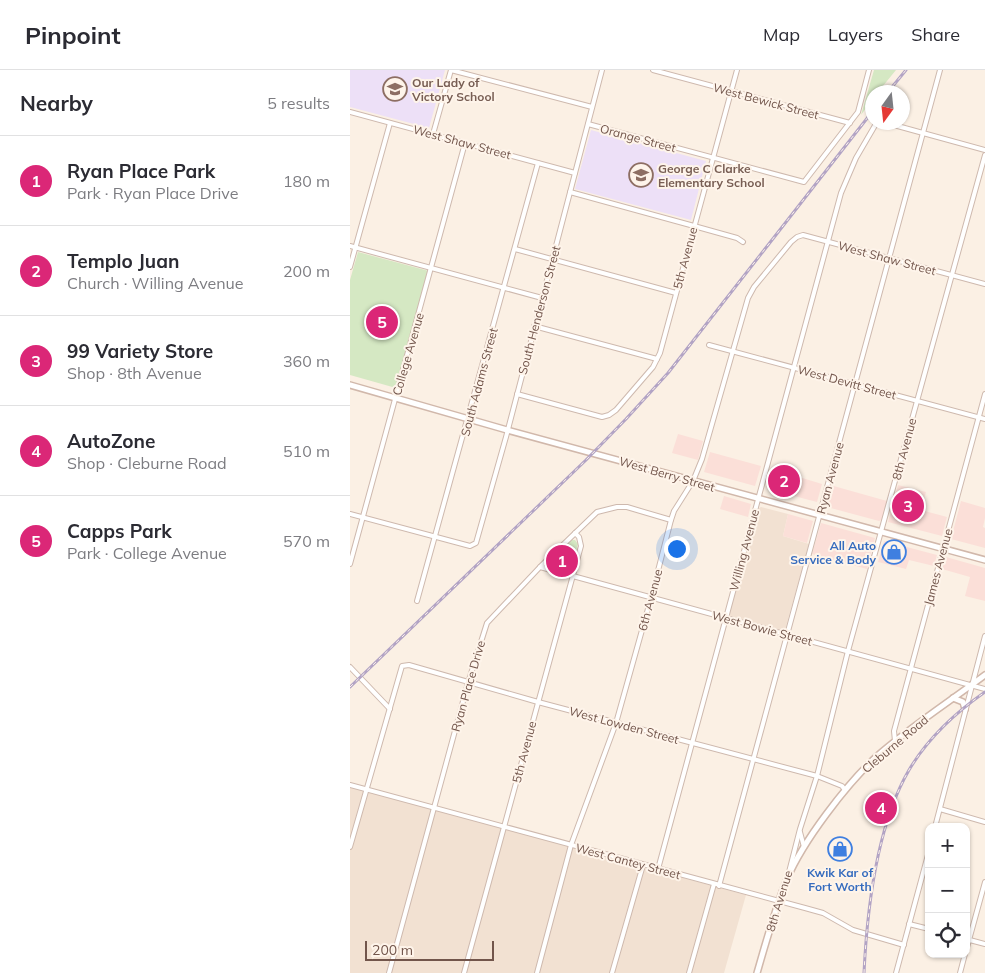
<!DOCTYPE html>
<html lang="en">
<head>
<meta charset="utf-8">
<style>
	body { margin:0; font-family:Mulish,sans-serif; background:#f2f2f3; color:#2b2b33 }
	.controls { position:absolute; right:15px; bottom:15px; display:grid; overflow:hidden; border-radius:10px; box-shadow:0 1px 4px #0004 }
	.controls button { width:45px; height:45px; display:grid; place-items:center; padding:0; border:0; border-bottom:1px solid #e1e1e2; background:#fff; color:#2b2b33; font:25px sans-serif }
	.compass { position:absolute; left:515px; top:15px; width:45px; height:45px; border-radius:50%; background:#fff; box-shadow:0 1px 4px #0004; rotate:195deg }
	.scale { position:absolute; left:15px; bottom:12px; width:129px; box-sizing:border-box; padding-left:5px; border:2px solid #72554b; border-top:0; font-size:14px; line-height:18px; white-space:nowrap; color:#72554b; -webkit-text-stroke:4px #fef4ea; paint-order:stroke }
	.you { position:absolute; left:326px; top:478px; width:18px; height:18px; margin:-12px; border:4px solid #fff; border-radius:50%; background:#1a73e8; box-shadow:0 0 0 8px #1a73e833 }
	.badge { display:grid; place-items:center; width:32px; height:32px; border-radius:50%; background:#db2777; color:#fff; font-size:16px; font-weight:700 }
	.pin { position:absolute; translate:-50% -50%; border:2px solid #fff; box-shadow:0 1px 5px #0006 }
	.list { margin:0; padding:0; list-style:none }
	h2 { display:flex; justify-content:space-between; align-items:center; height:65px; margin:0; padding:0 20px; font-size:21px }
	h2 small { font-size:16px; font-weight:400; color:#7c7c81 }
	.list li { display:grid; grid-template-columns:32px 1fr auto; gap:15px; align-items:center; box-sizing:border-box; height:90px; padding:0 20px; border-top:1px solid #e1e1e2 }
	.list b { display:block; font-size:19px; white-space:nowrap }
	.list p { margin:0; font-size:16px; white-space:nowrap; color:#7c7c81 }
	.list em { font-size:16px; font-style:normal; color:#7c7c81 }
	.icon { flex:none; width:28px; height:28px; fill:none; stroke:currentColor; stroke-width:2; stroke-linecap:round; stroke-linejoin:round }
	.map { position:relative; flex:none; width:635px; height:903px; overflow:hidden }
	header { display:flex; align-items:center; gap:30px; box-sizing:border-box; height:70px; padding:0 25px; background:#fff; border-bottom:1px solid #e1e1e2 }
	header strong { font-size:24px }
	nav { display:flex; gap:28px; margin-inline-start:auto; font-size:18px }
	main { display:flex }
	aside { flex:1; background:#fff }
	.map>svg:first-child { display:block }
</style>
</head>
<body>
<header>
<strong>Pinpoint</strong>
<nav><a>Map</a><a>Layers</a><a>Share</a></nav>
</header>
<main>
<aside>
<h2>Nearby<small>5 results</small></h2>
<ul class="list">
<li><span class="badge">1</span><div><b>Ryan Place Park</b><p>Park · Ryan Place Drive</p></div><em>180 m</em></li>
<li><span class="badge">2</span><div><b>Templo Juan</b><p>Church · Willing Avenue</p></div><em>200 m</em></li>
<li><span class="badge">3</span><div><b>99 Variety Store</b><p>Shop · 8th Avenue</p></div><em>360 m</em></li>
<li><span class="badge">4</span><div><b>AutoZone</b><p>Shop · Cleburne Road</p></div><em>510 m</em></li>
<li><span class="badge">5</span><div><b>Capps Park</b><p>Park · College Avenue</p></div><em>570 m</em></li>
</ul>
</aside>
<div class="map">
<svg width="635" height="903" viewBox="0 0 635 903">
	<rect width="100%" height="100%" fill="#fbf0e4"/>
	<g fill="#f2e1d2">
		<polygon points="411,437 438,444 433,466 459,474 435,560 433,561 382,547 379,545 409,438"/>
		<polygon points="0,717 396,825 374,903 0,903"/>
	</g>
	<g fill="#fbdfd8">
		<polygon points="328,364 353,371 348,390 322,383"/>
		<polygon points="360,382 411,396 405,416 354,402"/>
		<polygon points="449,407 472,414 467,432 444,426"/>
		<polygon points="480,415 537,431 532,450 529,451 477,437 475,436"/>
		<polygon points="548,415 576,422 571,440 597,447 592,466 538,452"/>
		<polygon points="374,426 401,434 398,447 370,439"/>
		<polygon points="611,431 635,438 635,448 633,457 635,458 635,478 601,469"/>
		<polygon points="438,444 463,451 457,473 433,466"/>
		<polygon points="471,453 525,468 517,499 462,484"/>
		<polygon points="534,471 587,485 584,496 559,490 556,499 528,492"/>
		<polygon points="596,487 635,498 635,531 615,526 620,507 592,499"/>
	</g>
	<g fill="#ede0f7">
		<polygon points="0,0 95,0 79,58 0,37"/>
		<polygon points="241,60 356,91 341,150 225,119"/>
	</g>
	<g fill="#d5e8c3">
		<polygon points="524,0 546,0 528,22 522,22 522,30 511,45"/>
		<polygon points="8,182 79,201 46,318 0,305 0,210"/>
		<polygon points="222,470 225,470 228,474 220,503 194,496"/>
	</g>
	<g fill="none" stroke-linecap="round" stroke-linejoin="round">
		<g stroke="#ceb9ae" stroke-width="6">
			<g id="street">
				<polyline points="101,0 242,37"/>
				<polyline points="303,0 500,53"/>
				<polyline points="0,42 225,103"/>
				<polyline points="533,52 635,80"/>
				<polyline points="238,54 454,112 508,42 519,0"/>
				<polyline points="83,64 101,0"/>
				<polyline points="220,122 344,156 387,168 393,172"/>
				<polyline points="0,176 192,228"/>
				<polyline points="165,179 326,223"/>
				<polyline points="0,197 40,53"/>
				<polyline points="184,256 307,289"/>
				<polyline points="359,275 635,349"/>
				<polyline points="167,324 252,347 259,345 266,340 303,297 310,283 387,0"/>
				<polyline points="0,444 120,476 126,473 156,367 252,0"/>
				<polyline points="0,494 115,73"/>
				<polyline points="190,497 635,619"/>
				<polyline points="67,531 188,93"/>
				<polyline points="0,597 40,639"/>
				<polyline points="545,671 544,661 635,324"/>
				<polyline points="0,715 455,838 473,843 503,860 554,875"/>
				<polyline points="590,739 635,752"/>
				<polyline points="585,757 635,566"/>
				<polyline points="450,762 454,777"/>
				<polyline points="0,777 52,596 59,595 188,632 467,706 492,716 495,720"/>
				<polyline points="308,799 491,123 506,88 527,52"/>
				<polyline points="439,802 450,759 467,706 498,581 635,85"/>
				<polyline points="369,816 590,0"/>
				<polyline points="559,854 579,859"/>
				<polyline points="616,869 635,874"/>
				<polyline points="616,881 635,812"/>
				<polyline points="39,903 118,613 137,553 190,497 247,442 267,437 277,437 321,450"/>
				<polyline points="114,903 231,476 229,467 225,463"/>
				<polyline points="187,903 221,775 266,653 301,528 321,450 324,441 343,411 352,389 398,228 404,217 441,172 447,167 453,165 635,214"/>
				<polyline points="262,903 293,795"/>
				<polyline points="339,903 364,814"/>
				<polyline points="546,903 579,781"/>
				<polyline points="610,903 615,884"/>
			</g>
		</g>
		<g stroke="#d1b8ab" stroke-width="8">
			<g id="secondary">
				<polyline points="0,315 157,360 635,490"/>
				<polyline points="603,628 613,632 615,639"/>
				<path d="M407,903C416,872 425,839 437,809C453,771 496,715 526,687C560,657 599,632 635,605"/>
			</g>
		</g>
		<use href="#street" stroke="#fff" stroke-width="4"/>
		<use href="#secondary" stroke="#fff" stroke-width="5"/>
		<g stroke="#b2a3c4" stroke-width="3">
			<g id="rail">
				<polyline points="538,22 556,0"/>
				<polyline points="0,617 236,390 276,349 318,303 522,42"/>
				<path d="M514,903C517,840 527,755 559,700C578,668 605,643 635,622"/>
			</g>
		</g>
		<use href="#rail" stroke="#fef4ea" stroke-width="1" stroke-dasharray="4" stroke-linecap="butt"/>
	</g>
	<defs>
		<g id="school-ring" transform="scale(1.25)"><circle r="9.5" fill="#fef4ea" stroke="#8d6e63" stroke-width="1.5"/><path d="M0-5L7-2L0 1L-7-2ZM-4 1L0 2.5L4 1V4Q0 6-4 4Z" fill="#8d6e63"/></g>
		<g id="shop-ring" transform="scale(1.25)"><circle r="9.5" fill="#fef4ea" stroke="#3f7fe0" stroke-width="1.5"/><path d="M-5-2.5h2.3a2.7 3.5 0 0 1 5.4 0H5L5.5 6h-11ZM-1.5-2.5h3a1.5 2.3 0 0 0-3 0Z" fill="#3f7fe0"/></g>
	</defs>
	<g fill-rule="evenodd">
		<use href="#school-ring" x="45" y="19"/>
		<use href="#school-ring" x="291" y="105"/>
		<use href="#shop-ring" x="544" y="482"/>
		<use href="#shop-ring" x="490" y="779"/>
	</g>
	<g text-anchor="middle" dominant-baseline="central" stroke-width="4" stroke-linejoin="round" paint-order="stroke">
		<g font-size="12" font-weight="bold" fill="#785e54" stroke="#fef4ea" text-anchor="start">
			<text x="62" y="12">Our Lady of<tspan x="62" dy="14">Victory School</tspan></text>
			<text x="308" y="98">George C Clarke<tspan x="308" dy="14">Elementary School</tspan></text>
		</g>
		<g font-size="12" fill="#72554b" stroke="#fef4ea">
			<text transform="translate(416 31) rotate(15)">West Bewick Street</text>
			<text transform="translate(288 68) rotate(15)">Orange Street</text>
			<text transform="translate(112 72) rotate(15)">West Shaw Street</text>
			<text transform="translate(335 188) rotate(-75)">5th Avenue</text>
			<text transform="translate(537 188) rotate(15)">West Shaw Street</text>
			<text transform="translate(189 240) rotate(-75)">South Henderson Street</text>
			<text transform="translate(58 284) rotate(-74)">College Avenue</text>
			<text transform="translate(129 312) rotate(-75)">South Adams Street</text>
			<text transform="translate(497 312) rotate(15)">West Devitt Street</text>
			<text transform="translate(554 379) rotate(-75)">8th Avenue</text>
			<text transform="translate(317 404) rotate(16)">West Berry Street</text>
			<text transform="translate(480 408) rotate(-75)">Ryan Avenue</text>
			<text transform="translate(394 480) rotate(-75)">Willing Avenue</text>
			<text transform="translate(588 497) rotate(-75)">James Avenue</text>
			<text transform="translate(300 530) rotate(-75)">6th Avenue</text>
			<text transform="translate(412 558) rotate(15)">West Bowie Street</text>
			<text transform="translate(118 616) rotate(-74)">Ryan Place Drive</text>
			<text transform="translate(274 655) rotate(15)">West Lowden Street</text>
			<text transform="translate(545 674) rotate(-40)">Cleburne Road</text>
			<text transform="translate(174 682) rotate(-75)">5th Avenue</text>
			<text transform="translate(278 791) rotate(15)">West Cantey Street</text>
			<text transform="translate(429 831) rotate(-73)">8th Avenue</text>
		</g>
		<g font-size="12" font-weight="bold" fill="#366cbe" stroke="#fef4ea" text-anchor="end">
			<text x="526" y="475">All Auto<tspan x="526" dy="14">Service &amp; Body</tspan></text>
			<text x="490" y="802" text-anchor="middle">Kwik Kar of<tspan x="490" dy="14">Fort Worth</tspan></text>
		</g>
	</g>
</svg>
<div class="controls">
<button>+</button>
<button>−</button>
<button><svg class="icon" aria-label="locate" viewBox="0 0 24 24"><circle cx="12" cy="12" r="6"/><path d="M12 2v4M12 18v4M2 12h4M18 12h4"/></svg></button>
</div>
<svg class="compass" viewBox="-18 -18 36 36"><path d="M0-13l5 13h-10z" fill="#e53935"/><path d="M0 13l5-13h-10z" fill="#7c7c81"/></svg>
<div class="scale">200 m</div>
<div class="you"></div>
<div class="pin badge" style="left:212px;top:491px">1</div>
<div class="pin badge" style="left:434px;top:411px">2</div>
<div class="pin badge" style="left:558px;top:436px">3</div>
<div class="pin badge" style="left:531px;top:738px">4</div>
<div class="pin badge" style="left:32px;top:252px">5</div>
</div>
</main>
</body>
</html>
